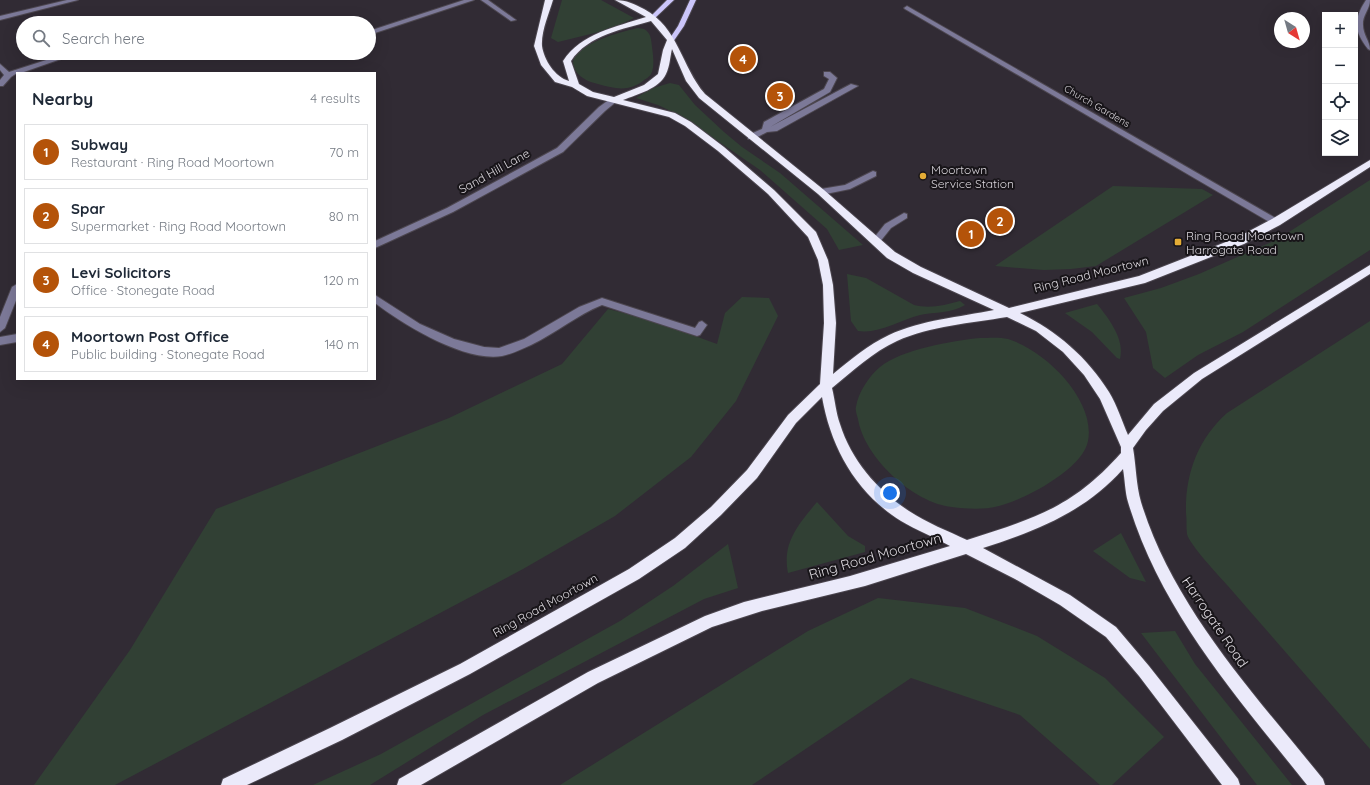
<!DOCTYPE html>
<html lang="en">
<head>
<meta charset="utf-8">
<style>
	body { margin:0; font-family:Quicksand,sans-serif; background:#f2f2f3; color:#1f2937 }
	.controls { position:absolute; right:12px; top:12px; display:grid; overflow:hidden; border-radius:0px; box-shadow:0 4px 16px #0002 }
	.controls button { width:36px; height:36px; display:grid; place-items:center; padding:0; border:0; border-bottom:1px solid #e0e1e3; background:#fff; color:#1f2937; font:20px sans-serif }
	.compass { position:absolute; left:1274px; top:12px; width:36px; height:36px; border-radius:50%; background:#fff; box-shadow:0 4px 16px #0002; rotate:143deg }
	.you { position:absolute; left:890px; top:493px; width:14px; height:14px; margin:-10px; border:3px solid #fff; border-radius:50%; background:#1a73e8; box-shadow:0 0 0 6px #1a73e833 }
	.badge { display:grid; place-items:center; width:26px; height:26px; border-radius:50%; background:#b45309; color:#fff; font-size:13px; font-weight:700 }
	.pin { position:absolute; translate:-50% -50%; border:2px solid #fff; box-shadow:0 1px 4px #0006 }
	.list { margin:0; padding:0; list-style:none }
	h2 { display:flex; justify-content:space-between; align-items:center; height:52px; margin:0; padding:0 16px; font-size:17px }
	h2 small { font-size:13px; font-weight:400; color:#747a83 }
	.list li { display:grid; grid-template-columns:26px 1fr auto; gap:12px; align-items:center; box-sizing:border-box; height:56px; margin:0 8px 8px; padding:0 8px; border:1px solid #e0e1e3; border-radius:0px }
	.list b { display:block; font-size:15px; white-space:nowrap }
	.list p { margin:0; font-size:13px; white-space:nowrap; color:#747a83 }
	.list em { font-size:13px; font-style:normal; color:#747a83 }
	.icon { flex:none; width:22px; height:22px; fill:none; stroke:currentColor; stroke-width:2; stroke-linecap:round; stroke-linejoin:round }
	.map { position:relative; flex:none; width:1370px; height:785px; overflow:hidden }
	.search { position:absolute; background:#fff; box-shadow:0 4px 16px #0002; left:16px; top:16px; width:360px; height:44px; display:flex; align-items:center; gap:10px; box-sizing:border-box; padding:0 14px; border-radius:22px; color:#747a83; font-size:15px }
	.panel { position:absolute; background:#fff; box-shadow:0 4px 16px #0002; left:16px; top:72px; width:360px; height:308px; border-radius:0px }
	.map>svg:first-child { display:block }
</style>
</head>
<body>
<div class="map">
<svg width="1370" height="785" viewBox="0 0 1370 785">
	<rect width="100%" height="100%" fill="#312b34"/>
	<g fill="#314034">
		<polygon points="562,0 601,0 634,18 611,29 558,42 551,38"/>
		<path d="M638,28L644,29C651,33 651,39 652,47C653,55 655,67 651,74C650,76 646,79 644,80C630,92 615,89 598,84C589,82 577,77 574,67C566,46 623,31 638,28Z"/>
		<polygon points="670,83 679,85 695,105 724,132 742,147 780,173 863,245 839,250 827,229 760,170 683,117 658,105 636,98 650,89"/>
		<polygon points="1370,180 1370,250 1243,332 1198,355 1165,378 1153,368 1146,332 1124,298 1161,288 1199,274 1278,239"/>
		<polygon points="1113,186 1202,189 1213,195 1096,266 1071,269 1044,270 995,266"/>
		<path d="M847,274L866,278L914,305C930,309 945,305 960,301L965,305C953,313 934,312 920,315C900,320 879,334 858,331L851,321Z"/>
		<polygon points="742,297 769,298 778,316 736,401 691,457 615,516 523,569 115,785 34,785 130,650 216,509 449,418 562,364 608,309 651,320 717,344 725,313"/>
		<path d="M1097,304C1109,319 1125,339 1120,359L1117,358L1092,332L1065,313Z"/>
		<path d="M1370,321V749C1323,695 1275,640 1228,586C1220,577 1189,544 1187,534C1186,527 1187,520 1186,513C1185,474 1198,439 1227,413Z"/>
		<path d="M980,338C988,338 1000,337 1008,339C1045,350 1096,400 1088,441C1083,469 1024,500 999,506C984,510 967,509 952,507C913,503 864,457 858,419C857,415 855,410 856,407C858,393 869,376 880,367C902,349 952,341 980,338Z"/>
		<path d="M817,502L848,536L865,546V552L788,573C782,543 798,525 817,502Z"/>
		<polygon points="1121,533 1146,582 1130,578 1093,551"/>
		<polygon points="728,544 738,588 704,599 483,715 370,785 313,785 381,754 620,621 673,586"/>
		<polygon points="878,598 965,608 1037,636 1105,678 1164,737 1112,785 1100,785 1020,715 911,678 752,785 560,785 808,631"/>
		<polygon points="1175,631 1195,664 1292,785 1257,785 1141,633"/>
	</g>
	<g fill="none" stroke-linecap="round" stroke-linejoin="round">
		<g stroke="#4c464f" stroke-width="2">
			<g id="minor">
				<polygon points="67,0 78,0 0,20 0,16"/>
				<polygon points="464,0 474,0 369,35 369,31"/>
				<polygon points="481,0 488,0 516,20 511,21"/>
				<path d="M1366,0H1370C1370,9 1362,16 1363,25C1363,35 1370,41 1370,50L1368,49C1354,31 1353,20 1366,0Z"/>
				<polygon points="907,6 1279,220 1280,222 1276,225 1273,224 905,9 904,8"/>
				<polygon points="68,53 78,53 21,73 17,73 11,77 3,86 0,86 0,80 4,75 0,70 0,64 9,72"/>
				<polygon points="824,72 830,72 837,78 830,92 770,127 851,84 858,86 777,131 767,132 754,139 748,139 748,135 762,129 764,122 824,89 829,79 824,76"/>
				<polygon points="610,99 613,99 617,101 605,111 563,152 453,212 375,248 375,241 447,208 557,148 599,107"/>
				<polygon points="873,171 876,172 876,176 850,189 821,195 817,192 821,189 845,185"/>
				<polygon points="904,213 907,214 907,218 891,228 879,243 873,243 872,241 873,239 885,224"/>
				<polygon points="17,284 17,298 5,328 0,332 0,317 12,287"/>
				<path d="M375,295L420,324L454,339L484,347L499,348L524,339L579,307L602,298L695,328L699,322L702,321L707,325L700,335L697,336L602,305C577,315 556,333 531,345C522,349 512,354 502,356C464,362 404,325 375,303Z"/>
				<polygon points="17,334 17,342 0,345 0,337"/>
			</g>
		</g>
		<g stroke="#4c464f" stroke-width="2">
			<g id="major">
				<polygon points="667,0 674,0 654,19 650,19 650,17"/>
				<polygon points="690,0 696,0 684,26 673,42 669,42 668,41 678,26"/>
			</g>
		</g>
		<g stroke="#4c464f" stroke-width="2">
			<path id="highway" d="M545,0H553C549,14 541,31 542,46C544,60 555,77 569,81L563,61C581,33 616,27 646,17L615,0C627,0 634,4 644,9C679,28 681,66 705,94L824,190L895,252L921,267L1009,308L1139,276L1236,238L1272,219L1370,160V167L1280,225L1244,244L1145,283L1020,313C1057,331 1087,357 1109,392C1117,405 1122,421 1128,435L1154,404L1194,373L1370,265V274L1202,379L1163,411L1146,430L1133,448C1136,465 1136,485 1141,502C1173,607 1255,695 1323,779L1325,785H1307C1237,697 1161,612 1128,502C1125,492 1125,480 1123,469C1085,512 1036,531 983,548L1070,595L1116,627L1149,666L1238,779L1240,785H1222L1139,676L1106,637L1060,605L1015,579L966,554L865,586L762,611L712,627L598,683L421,785H397L399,779L588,672L705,616L744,602L850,576L950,546C934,537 916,530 901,521C856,493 831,448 822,397L796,423L757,478L721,515L685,548L639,579L470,674L342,740L247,785H221L223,779L330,728L460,664L629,569L675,538L711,507L747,470L788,415L820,384L824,323L823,285L818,260L808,237L768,194L718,151L685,126L669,117L587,96L572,87L555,82L541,65L534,46ZM651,21L667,40L663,50L658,74L644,85L614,97L593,92L579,84L571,61C588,35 624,29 651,21ZM672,49L686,81L699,98L818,194L887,258L913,273L994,310C960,317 921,320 889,335C868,345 850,360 833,374L836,323L833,285L828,260L816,232L774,190L724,147L691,122L675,113L623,100C638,94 659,89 666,74C670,66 670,57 672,49ZM1007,317L1036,331L1063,352L1084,375L1100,399L1121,447V453C1072,508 1035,518 967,540C948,531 927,523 909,511C878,491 851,460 840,424C836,413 835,400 832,388C853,371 873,352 897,341C930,326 971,323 1007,317Z"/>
		</g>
		<use href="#minor" fill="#7c7998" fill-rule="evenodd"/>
		<use href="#major" fill="#cbc5fa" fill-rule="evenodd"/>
		<use href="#highway" fill="#ebeafa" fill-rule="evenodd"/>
	</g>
	<g fill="#e5ad36" stroke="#181519" stroke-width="1.5">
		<circle cx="923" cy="176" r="4"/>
		<rect x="1174" y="238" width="8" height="8" rx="2"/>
	</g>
	<g text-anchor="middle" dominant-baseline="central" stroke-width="4" stroke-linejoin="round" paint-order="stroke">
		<g font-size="10" fill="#d9d5db" stroke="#181519">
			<text transform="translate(1097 106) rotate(30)">Church Gardens</text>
		</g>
		<g font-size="12" fill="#d9d5db" stroke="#181519" text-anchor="start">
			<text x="931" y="169">Moortown<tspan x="931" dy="14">Service Station</tspan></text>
			<text x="1186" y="235">Ring Road Moortown<tspan x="1186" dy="14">Harrogate Road</tspan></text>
		</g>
		<g font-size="12" fill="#d9d5db" stroke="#181519">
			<text transform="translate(494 171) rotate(-29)">Sand Hill Lane</text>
			<text transform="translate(1091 274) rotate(-14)">Ring Road Moortown</text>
			<text transform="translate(545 605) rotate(-29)">Ring Road Moortown</text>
		</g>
		<g font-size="14" fill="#d9d5db" stroke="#181519">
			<text transform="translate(875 556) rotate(-16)">Ring Road Moortown</text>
			<text transform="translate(1215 622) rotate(56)">Harrogate Road</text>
		</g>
	</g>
</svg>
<div class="controls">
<button>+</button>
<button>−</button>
<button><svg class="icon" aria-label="locate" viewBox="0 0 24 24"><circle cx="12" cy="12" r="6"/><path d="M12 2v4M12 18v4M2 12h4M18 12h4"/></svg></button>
<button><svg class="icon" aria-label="layers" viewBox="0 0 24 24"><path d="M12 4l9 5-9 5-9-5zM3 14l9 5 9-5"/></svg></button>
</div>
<svg class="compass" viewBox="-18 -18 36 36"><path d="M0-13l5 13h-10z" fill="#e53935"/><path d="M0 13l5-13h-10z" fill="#747a83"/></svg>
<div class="you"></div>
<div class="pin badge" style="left:971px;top:234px">1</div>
<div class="pin badge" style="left:1000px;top:221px">2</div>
<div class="pin badge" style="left:780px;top:96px">3</div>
<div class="pin badge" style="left:743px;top:59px">4</div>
<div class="search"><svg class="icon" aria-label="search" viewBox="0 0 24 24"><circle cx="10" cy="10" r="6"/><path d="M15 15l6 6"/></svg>Search here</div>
<section class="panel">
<h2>Nearby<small>4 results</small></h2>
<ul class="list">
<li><span class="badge">1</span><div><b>Subway</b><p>Restaurant · Ring Road Moortown</p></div><em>70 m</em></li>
<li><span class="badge">2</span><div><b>Spar</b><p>Supermarket · Ring Road Moortown</p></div><em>80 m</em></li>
<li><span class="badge">3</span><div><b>Levi Solicitors</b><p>Office · Stonegate Road</p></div><em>120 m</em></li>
<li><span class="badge">4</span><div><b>Moortown Post Office</b><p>Public building · Stonegate Road</p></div><em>140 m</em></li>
</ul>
</section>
</div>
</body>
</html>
